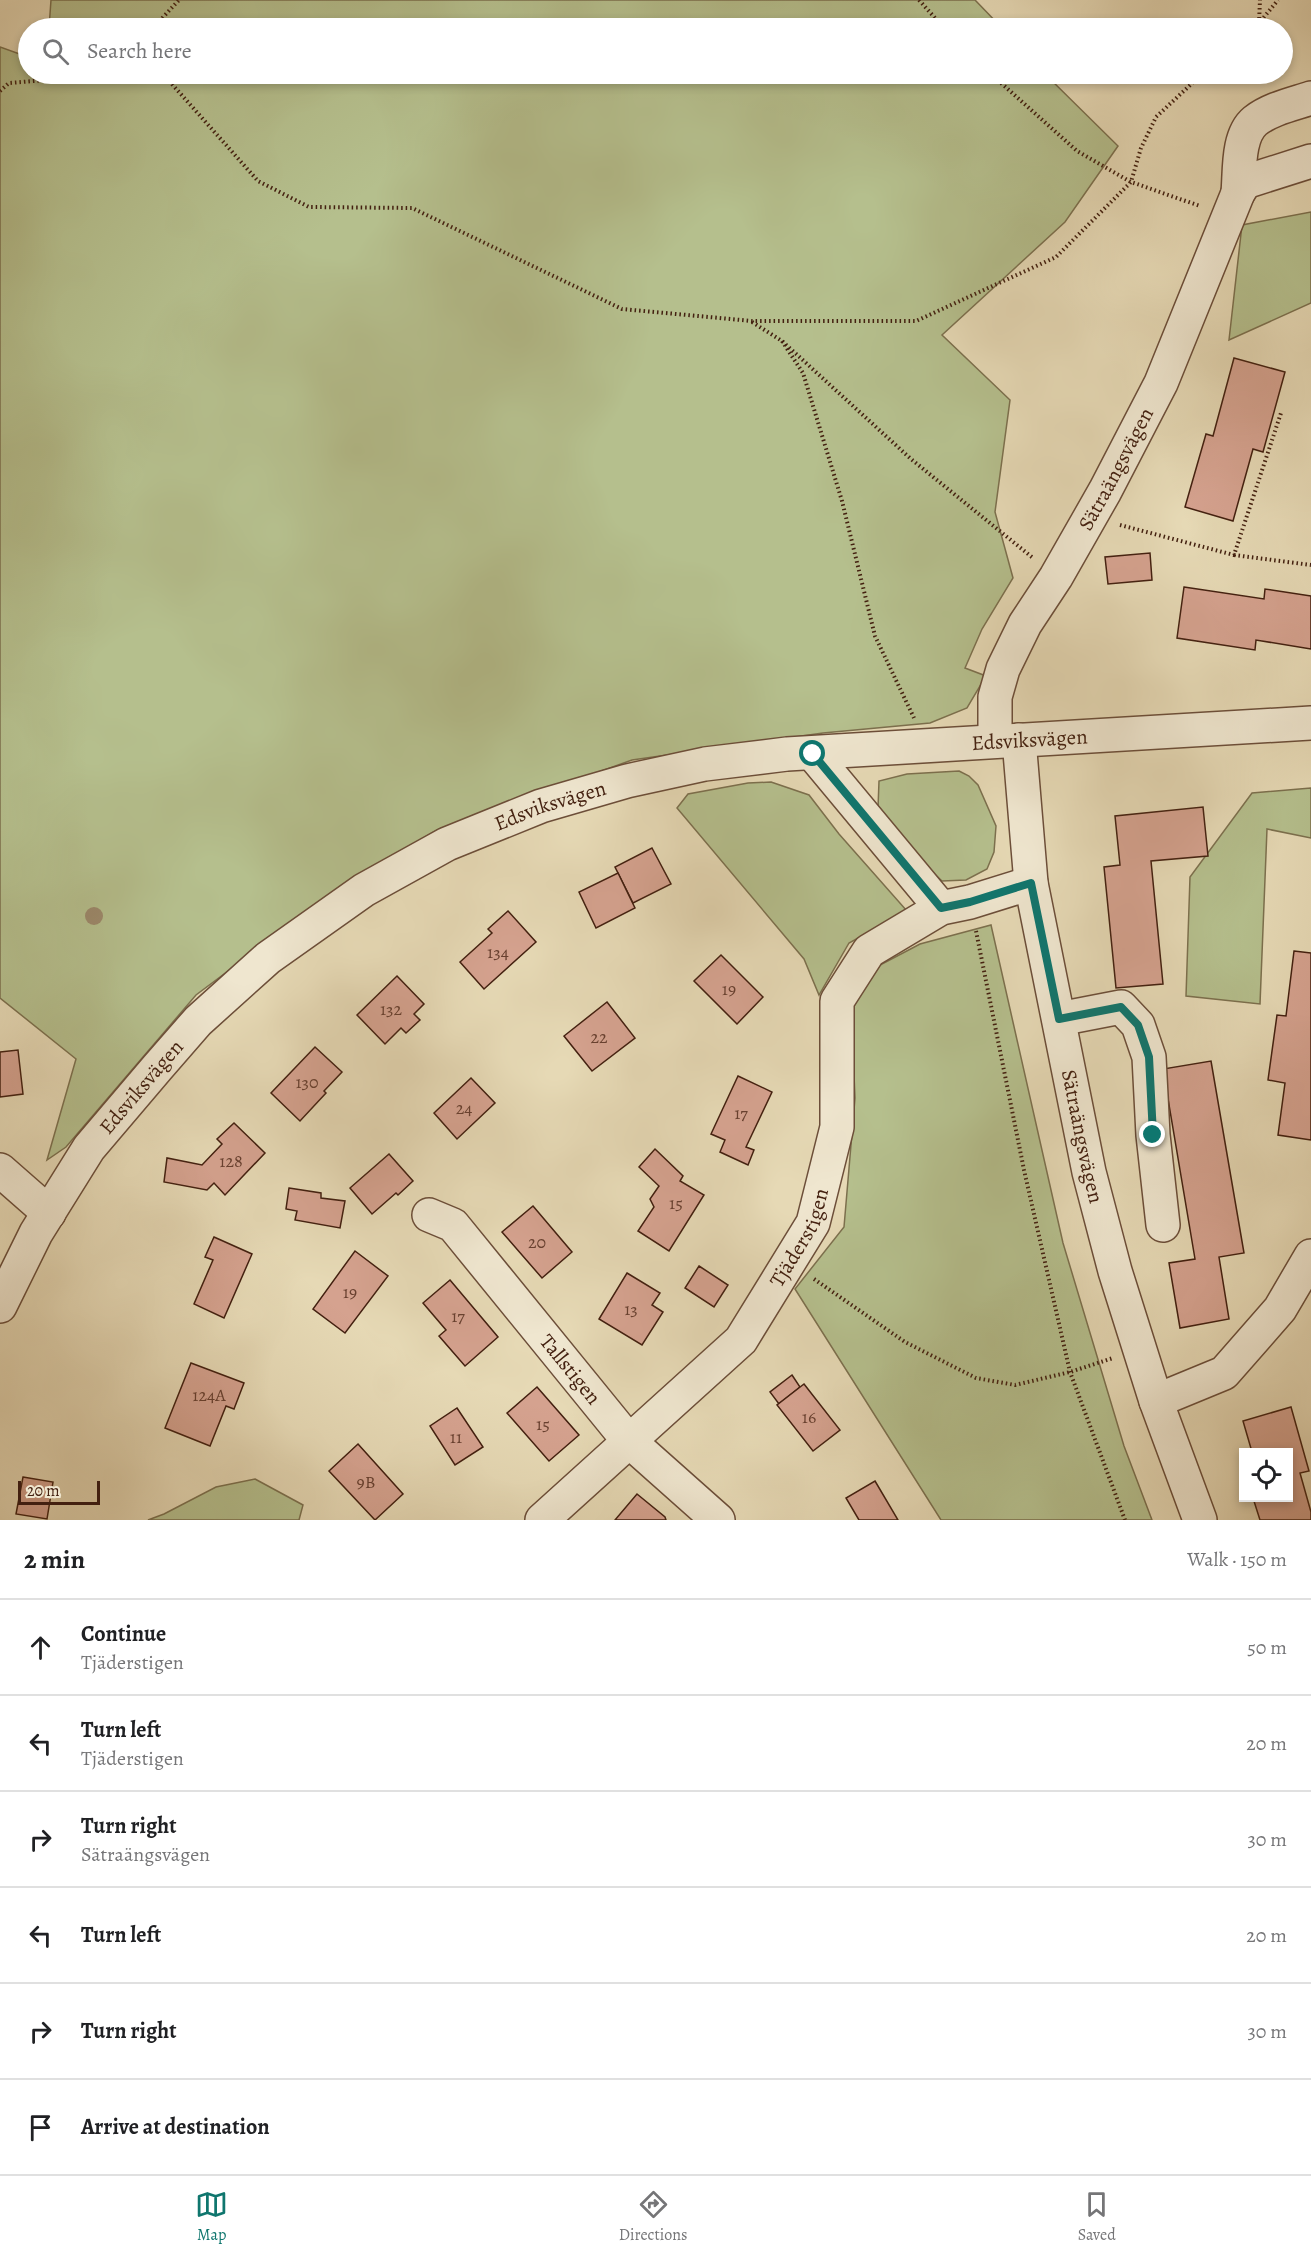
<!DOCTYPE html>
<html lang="en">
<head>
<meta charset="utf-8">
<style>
	body { margin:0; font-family:Alegreya,serif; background:#f6f6f6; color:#202124 }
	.controls { position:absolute; right:18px; bottom:18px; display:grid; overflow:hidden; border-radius:0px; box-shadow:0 3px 9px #0003 }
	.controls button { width:54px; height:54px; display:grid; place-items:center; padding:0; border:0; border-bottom:2px solid #e0e0e0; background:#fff; color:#202124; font:30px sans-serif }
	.scale { position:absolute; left:18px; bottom:15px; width:82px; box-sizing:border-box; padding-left:6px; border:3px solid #432010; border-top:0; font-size:16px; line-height:21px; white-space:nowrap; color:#432010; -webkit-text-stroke:4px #efe6cf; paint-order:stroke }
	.stop { position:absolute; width:18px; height:18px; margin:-14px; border:4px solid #0f766e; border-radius:50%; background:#fff }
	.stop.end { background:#0f766e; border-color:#fff; box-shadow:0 2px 6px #0008 }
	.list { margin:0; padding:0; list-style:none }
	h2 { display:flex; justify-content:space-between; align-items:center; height:78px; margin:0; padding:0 24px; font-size:26px }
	h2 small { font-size:20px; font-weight:400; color:#757577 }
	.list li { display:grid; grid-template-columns:39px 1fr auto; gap:18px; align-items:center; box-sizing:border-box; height:96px; padding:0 24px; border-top:2px solid #e0e0e0 }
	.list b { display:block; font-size:22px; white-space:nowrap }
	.list p { margin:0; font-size:20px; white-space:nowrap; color:#757577 }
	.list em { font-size:20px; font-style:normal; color:#757577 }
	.icon { flex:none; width:33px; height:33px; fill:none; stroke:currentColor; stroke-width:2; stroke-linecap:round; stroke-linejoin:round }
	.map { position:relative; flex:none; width:1311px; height:1520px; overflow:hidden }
	.search { position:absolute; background:#fff; box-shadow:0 3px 9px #0003; left:18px; right:18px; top:18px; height:66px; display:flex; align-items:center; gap:15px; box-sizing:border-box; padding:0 21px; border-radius:33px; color:#757577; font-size:22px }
	.sheet { height:654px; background:#fff }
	nav { display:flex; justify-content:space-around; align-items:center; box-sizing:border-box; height:84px; border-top:2px solid #e0e0e0; background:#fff; font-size:16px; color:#757577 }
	nav a { display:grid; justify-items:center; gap:3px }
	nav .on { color:#0f766e }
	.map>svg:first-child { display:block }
</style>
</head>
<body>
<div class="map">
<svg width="1311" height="1520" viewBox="0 0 1311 1520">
	<rect width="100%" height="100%" fill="#e6d9b5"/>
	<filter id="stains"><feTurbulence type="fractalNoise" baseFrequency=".00333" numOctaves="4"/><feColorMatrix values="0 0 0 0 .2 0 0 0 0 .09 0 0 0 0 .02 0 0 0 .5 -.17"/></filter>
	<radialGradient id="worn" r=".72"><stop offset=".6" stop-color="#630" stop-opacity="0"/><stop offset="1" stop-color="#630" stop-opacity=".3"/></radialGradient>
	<g fill="#b5bf8d" stroke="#7c704e" stroke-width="1.5">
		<polygon points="51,0 975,0 1002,28 49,28"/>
		<polygon points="0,47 28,57 28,74 1045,74 1118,146 1065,222 942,335 1010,400 995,512 1013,578 982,629 965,668 986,676 967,708 930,723 823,733 632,760 437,830 338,889 196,995 66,1147 47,1160 76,1059 0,998"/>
		<polygon points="1311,212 1311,303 1229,340 1242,225"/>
		<polygon points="959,771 969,776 978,785 996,826 994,852 987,869 966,880 942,881 927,867 878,808 879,781 907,774"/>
		<polygon points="771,782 809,795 839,834 907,911 849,943 819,995 804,959 677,808 688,794 748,783"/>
		<polygon points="1311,788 1311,838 1267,829 1260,1004 1186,996 1190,877 1252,793"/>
		<polygon points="991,925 1063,1243 1124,1446 1152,1520 941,1520 795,1289 844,1227 855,1098 851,1008 880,965 920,944"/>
		<polygon points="255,1479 303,1505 299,1520 148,1520 164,1514 216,1487"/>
	</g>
	<g fill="#d5a28f" stroke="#432010" stroke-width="1.5">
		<polygon points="1234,358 1285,372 1263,452 1253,449 1233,521 1185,507 1206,434 1213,436"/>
		<polygon points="1150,553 1152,580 1108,584 1105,557"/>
		<polygon points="1184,587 1264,599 1265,589 1311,596 1311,649 1256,640 1255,650 1177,638"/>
		<polygon points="1203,807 1208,856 1151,861 1163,984 1116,988 1104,867 1120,865 1115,816"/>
		<polygon points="652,848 671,884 633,903 615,867"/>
		<polygon points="618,873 635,908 596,928 579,892"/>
		<polygon points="508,911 536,942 484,989 460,962 492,933 488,929"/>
		<polygon points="1294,951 1311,953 1311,1140 1278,1135 1285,1083 1268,1080 1277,1015 1286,1016"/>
		<polygon points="721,955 763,997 737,1024 694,981"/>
		<polygon points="397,976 424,1004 414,1014 420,1020 406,1033 401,1028 385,1044 357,1015"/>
		<polygon points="607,1002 635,1038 592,1071 564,1036"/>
		<polygon points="315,1047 342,1072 324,1091 326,1093 300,1121 271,1093"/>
		<polygon points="18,1050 23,1094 0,1097 0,1052"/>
		<polygon points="1211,1061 1244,1253 1219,1257 1229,1319 1180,1328 1169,1263 1195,1259 1163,1069"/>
		<polygon points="738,1076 772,1092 746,1147 754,1150 748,1165 720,1152 725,1140 711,1134"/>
		<polygon points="471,1078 495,1103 457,1139 434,1113"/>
		<polygon points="234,1123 265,1153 225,1195 214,1183 207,1190 164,1182 167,1158 202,1165 222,1144 217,1139"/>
		<polygon points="655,1149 683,1176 680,1181 704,1195 669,1251 638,1231 654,1207 650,1199 659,1186 639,1167"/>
		<polygon points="389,1154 413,1181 398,1195 396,1193 372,1214 350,1188"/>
		<polygon points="289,1188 321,1193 321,1198 345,1201 340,1228 295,1220 297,1211 286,1209"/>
		<polygon points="533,1206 572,1252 542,1278 502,1232"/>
		<polygon points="214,1237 252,1254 224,1318 194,1304 213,1260 205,1257"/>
		<polygon points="355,1251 388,1276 345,1333 313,1309"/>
		<polygon points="699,1266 728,1285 714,1307 685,1288"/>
		<polygon points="627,1273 660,1293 652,1305 663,1312 642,1345 599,1319"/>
		<polygon points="450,1280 498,1337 465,1366 439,1336 446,1330 423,1303"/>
		<polygon points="191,1363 244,1383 234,1409 226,1406 210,1446 165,1428"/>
		<polygon points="792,1375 800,1387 779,1404 770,1392"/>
		<polygon points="804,1384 840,1430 813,1451 777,1405"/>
		<polygon points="537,1387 579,1435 549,1461 507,1413"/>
		<polygon points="1291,1407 1309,1471 1300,1473 1311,1512 1311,1520 1260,1520 1253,1498 1288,1498 1288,1452 1252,1452 1243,1421"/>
		<polygon points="457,1408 483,1447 455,1465 430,1426"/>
		<polygon points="358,1444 403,1494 375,1520 329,1471"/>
		<polygon points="23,1477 53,1482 47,1519 16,1514"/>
		<polygon points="875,1481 898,1520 859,1520 846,1498"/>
		<polygon points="637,1494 665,1517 666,1520 615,1520"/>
	</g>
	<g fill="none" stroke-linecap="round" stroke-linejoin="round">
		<g stroke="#6c4e39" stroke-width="36">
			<g id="minor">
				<path d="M1238,193C1240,172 1237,136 1255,121C1270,109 1293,104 1311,98"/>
				<path id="s1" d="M1019,740L1031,883L1089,1172L1115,1271L1156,1401L1200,1520"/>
				<path id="s2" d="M995,741V697L1003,669L1025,624L1056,577L1105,491L1161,383L1238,193L1245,182L1311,161"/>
				<polyline points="813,754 941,908"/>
				<polyline points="1059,1019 1121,1007 1138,1025 1149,1057 1153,1135 1163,1225"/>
				<polyline points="0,1170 49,1213"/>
				<path id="s3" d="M429,1215L453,1225L628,1440L718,1520"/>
				<path id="s4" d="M0,1306L36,1233L89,1148L157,1068L198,1021L268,958L364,890L447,844L541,806L627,781L705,764L787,754L1311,723"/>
				<polyline points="1156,1401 1224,1373 1280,1309 1311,1256"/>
				<path id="s5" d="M542,1520L741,1340L813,1223L837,1127V1001L869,951L941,908L970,902L1031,883"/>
			</g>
		</g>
		<g stroke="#432010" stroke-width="4" stroke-dasharray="1.5 3" stroke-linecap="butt">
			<polyline points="919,0 944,28"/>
			<polyline points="1259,23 1260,0"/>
			<polyline points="153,28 179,0"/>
			<polyline points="1255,28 1278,0"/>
			<polyline points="163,74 258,181 309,207 412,208 622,309 752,321 916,321 1056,257 1131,182 1141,148 1156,117 1202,74"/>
			<polyline points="991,74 1077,151 1131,182 1200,206"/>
			<polyline points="108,75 133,74"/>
			<polyline points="0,91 9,83 108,75 110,74"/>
			<polyline points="752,322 782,341 911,459 1033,558"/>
			<polyline points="782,341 803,373 842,501 875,636 914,718"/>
			<polyline points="1120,525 1234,555 1281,413"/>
			<polyline points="1234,555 1311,565"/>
			<polyline points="976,931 1024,1170 1070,1372 1125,1520"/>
			<polyline points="814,1279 905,1342 976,1378 1015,1385 1070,1372 1113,1358"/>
		</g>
		<use href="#minor" stroke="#efe6cf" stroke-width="33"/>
	</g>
	<circle fill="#9c896b" cx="94" cy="916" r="9"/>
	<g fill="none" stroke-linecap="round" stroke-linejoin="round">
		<polyline stroke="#0f766e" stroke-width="8" points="813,754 941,908 970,902 1031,883 1059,1019 1121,1007 1138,1025 1149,1057 1153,1135"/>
	</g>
	<g text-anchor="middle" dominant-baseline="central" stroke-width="4.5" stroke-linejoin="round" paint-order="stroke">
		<g font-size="18" fill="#684030">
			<text x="498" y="952">134</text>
			<text x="729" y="989">19</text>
			<text x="391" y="1009">132</text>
			<text x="599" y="1037">22</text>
			<text x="307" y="1082">130</text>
			<text x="464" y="1108">24</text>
			<text x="741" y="1113">17</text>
			<text x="231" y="1161">128</text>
			<text x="676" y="1203">15</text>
			<text x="537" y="1242">20</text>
			<text x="350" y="1292">19</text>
			<text x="631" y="1309">13</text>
			<text x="458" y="1316">17</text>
			<text x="209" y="1395">124A</text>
			<text x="809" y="1417">16</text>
			<text x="543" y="1424">15</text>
			<text x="456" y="1437">11</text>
			<text x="366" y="1482">9B</text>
		</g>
		<g font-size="21" fill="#432010" stroke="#efe6cf">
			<text stroke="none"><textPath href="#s2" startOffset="303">Sätraängsvägen</textPath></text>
			<text stroke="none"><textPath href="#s4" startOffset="1252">Edsviksvägen</textPath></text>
			<text stroke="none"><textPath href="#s4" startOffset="766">Edsviksvägen</textPath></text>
			<text stroke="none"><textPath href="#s4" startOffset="262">Edsviksvägen</textPath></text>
			<text stroke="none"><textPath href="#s1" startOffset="402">Sätraängsvägen</textPath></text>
			<text stroke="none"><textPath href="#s5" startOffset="387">Tjäderstigen</textPath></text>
			<text stroke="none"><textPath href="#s3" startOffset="212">Tallstigen</textPath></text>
		</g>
	</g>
	<rect width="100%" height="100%" filter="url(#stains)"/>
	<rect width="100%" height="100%" fill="url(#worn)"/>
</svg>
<div class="controls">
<button><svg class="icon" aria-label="locate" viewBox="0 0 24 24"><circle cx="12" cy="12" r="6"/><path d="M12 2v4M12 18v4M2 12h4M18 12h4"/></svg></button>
</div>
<div class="scale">20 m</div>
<div class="stop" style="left:813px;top:754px"></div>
<div class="stop end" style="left:1153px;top:1135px"></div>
<div class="search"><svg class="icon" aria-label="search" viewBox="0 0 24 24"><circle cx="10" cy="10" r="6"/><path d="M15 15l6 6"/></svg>Search here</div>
</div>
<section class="sheet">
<h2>2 min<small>Walk · 150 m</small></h2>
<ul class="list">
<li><svg class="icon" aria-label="ahead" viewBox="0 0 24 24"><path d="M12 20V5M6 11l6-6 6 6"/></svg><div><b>Continue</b><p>Tjäderstigen</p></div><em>50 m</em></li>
<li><svg class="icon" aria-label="left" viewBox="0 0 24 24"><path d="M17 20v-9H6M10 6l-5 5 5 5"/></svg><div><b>Turn left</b><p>Tjäderstigen</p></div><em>20 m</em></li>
<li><svg class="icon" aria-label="right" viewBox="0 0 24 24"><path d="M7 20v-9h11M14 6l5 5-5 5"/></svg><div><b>Turn right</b><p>Sätraängsvägen</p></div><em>30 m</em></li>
<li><svg class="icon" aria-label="left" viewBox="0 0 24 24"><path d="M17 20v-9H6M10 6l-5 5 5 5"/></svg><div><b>Turn left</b></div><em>20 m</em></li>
<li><svg class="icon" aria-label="right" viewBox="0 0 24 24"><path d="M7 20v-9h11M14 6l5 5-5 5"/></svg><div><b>Turn right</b></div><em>30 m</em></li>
<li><svg class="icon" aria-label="arrive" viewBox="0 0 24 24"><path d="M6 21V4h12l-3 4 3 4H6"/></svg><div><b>Arrive at destination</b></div></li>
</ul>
</section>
<nav>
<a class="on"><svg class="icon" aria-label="map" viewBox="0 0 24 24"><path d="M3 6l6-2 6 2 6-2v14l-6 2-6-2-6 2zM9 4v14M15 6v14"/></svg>Map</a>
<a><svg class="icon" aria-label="directions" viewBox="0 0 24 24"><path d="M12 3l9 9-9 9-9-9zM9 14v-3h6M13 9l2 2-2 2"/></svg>Directions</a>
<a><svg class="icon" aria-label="saved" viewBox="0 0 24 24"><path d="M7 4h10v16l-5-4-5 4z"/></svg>Saved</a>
</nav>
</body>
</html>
